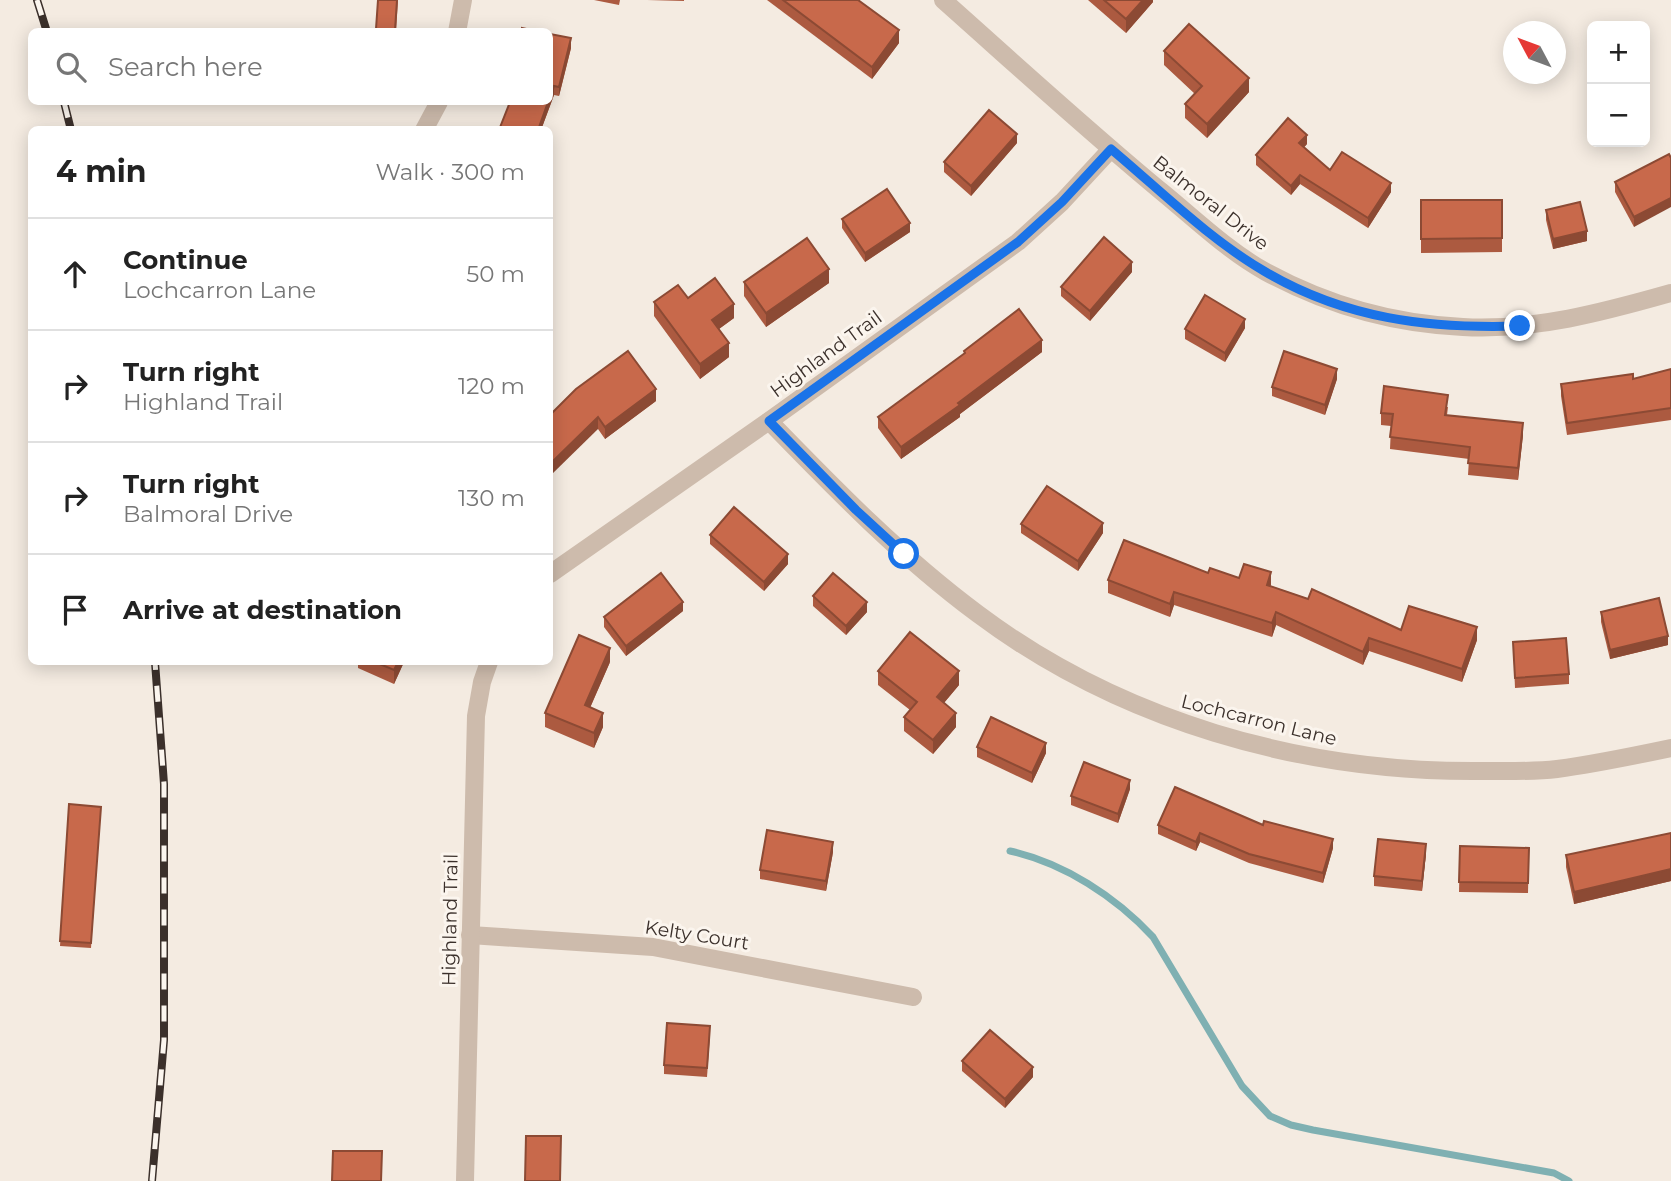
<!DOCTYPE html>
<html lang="en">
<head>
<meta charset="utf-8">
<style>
	body { margin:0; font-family:Montserrat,sans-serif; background:#f6f6f6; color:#222 }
	.controls { position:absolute; right:21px; top:21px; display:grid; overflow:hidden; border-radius:10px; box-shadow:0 4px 18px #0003 }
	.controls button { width:63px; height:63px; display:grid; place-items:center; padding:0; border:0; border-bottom:2px solid #e0e0e0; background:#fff; color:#222; font:35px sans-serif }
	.compass { position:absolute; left:1503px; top:21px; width:63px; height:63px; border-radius:50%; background:#fff; box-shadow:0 4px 18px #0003; rotate:311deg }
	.stop { position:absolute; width:21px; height:21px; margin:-16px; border:5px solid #1a73e8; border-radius:50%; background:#fff }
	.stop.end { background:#1a73e8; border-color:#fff; box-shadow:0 2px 7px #0008 }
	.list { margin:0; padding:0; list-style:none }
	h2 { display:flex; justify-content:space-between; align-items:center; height:91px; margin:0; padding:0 28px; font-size:30px }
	h2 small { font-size:23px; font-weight:400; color:#767676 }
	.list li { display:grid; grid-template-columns:46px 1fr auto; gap:21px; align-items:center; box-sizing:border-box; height:112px; padding:0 28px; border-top:2px solid #e0e0e0 }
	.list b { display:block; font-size:26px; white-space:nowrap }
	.list p { margin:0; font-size:23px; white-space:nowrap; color:#767676 }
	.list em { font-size:23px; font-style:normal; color:#767676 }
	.icon { flex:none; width:38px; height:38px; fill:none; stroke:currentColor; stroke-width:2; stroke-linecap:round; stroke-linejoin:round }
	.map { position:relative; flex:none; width:1671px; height:1181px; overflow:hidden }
	.search { position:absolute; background:#fff; box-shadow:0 4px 18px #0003; left:28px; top:28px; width:525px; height:77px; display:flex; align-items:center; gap:18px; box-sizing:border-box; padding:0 24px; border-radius:10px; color:#767676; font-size:26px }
	.panel { position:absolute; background:#fff; box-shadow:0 4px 18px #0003; left:28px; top:126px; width:525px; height:539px; border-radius:10px }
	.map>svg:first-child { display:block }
</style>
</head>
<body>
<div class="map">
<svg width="1671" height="1181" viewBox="0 0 1671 1181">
	<rect width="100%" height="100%" fill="#f4ebe1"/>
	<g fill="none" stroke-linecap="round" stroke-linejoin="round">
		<path stroke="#7fb0b2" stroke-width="7" d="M1010,851C1064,863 1116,897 1153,937L1242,1086L1270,1116L1291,1125L1313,1130L1554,1173L1569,1181"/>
		<g stroke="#cdbbac" stroke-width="18">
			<path d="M943,0C1015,64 1087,130 1162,192C1195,219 1228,251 1266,272C1327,305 1394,324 1463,327C1534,331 1604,312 1671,293"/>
			<polyline points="457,32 463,0"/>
			<polyline points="424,130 439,102"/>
			<path d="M769,421C835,489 901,557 978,614C1121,721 1300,772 1478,771C1504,771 1531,772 1557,769C1595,764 1633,756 1671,748"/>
			<polyline points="550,574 769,421 1018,242 1062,202 1111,149"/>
			<polyline points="470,935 653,947 913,997"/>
			<polyline points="465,1181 476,716 482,682 489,662"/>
		</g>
		<g stroke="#3b302b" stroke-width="8">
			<g id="rail">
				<polyline points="37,0 47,32"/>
				<polyline points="64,102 71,130"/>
				<polyline points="152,1181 164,1040 164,784 155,662"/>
			</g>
		</g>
		<use href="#rail" stroke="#fbf5ee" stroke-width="5" stroke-dasharray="16" stroke-linecap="butt"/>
	</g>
	<g fill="#ac5a40">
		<polygon points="378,0 398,0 396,32 376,32"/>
		<polygon points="594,0 620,0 619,5"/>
		<polygon points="647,0 684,0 684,1"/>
		<polygon points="767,0 858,0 899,43 872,79"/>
		<polygon points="1088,0 1153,0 1153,2 1126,33"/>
		<polygon points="550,34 571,48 559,96 554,95 541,130 499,130"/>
		<polygon points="1164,51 1249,92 1207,138 1185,118 1185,104 1195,94 1164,65"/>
		<polygon points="1017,143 971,196 944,172 944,162"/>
		<polygon points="1307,144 1304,147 1330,170 1391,192 1368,228 1300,184 1291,195 1256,165 1256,155"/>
		<polygon points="1669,154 1634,227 1615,192 1615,182"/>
		<polygon points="1421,200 1502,200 1502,252 1421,253"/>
		<polygon points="1546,210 1587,241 1553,249 1546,220"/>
		<polygon points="842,219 910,232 865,262 842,228"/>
		<polygon points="1132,272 1090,321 1061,296 1061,287"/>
		<polygon points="744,282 829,283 766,327 744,296"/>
		<polygon points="688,298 734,318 719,329 729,357 700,379 654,316 654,302"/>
		<polygon points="1245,328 1225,362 1185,339 1185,329"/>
		<polygon points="964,351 1042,352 960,414 960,417 901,459 878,428 878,417 964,354"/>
		<polygon points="1671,369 1671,420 1567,435 1561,396 1561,384 1633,379"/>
		<polygon points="1337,379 1325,415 1272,396 1272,387"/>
		<polygon points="656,401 605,439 598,429 550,415"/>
		<polygon points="1448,407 1447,415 1523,435 1518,480 1468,475 1469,459 1390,449 1391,426 1381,425 1381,413"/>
		<polygon points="1021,524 1103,533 1078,571 1021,533"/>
		<polygon points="710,535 788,564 764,591 710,544"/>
		<polygon points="1239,578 1271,586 1401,630 1477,640 1462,682 1369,651 1363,665 1276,625 1272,637 1174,605 1170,617 1108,593 1108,580"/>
		<polygon points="813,596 867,612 846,635 813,606"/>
		<polygon points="683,611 626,656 604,627 604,617"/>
		<polygon points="1601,612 1668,645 1610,659 1601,622"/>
		<polygon points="1513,642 1569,674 1569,684 1515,688"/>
		<polygon points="358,662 404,662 394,684 358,668"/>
		<polygon points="610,662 590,708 603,727 594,748 545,727 545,713"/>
		<polygon points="878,671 959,685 944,703 956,727 933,754 904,731 904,717 910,710 878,685"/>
		<polygon points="977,747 1046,753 1032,783 977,757"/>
		<polygon points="1130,789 1118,823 1071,805 1071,796"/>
		<polygon points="69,804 101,807 91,948 60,946"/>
		<polygon points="1158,825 1263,825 1333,848 1323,883 1249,863 1200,842 1196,851 1158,834"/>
		<polygon points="1671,833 1671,881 1574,904 1566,867 1566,855"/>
		<polygon points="1460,846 1529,848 1528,893 1459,892"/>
		<polygon points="833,852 826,891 760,879 760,870"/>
		<polygon points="1426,854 1422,891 1374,886 1374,876"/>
		<polygon points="710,1035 707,1077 664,1074 664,1065"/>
		<polygon points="962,1061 1033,1077 1005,1108 962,1071"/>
	</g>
	<g fill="#8c4a34">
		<polygon points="1143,0 1153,0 1153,2 1126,33 1126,19"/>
		<polygon points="899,30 899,43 872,79 872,67"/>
		<polygon points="571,38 571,48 559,96 559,87"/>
		<polygon points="1249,78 1249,92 1207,138 1207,124"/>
		<polygon points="554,86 554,95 541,130 538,130 548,102 550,102 550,98"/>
		<polygon points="1017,134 1017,143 971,196 971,186"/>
		<polygon points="1307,135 1307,144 1299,153 1299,143"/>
		<polygon points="1300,175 1300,184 1291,195 1291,186"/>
		<polygon points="1391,183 1391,192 1368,228 1368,218"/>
		<polygon points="1671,198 1671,207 1634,227 1634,217"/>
		<polygon points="910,223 910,232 865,262 865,253"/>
		<polygon points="1587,231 1587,241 1553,249 1553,239"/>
		<polygon points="1132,262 1132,272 1090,321 1090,311"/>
		<polygon points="829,269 829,283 766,327 766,313"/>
		<polygon points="734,304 734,318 712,334 712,320"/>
		<polygon points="1245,319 1245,328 1225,362 1225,353"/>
		<polygon points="1042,340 1042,352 960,414 960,417 901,459 901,447"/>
		<polygon points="729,343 729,357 700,379 700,364"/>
		<polygon points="1337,369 1337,379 1325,415 1325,405"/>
		<polygon points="656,389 656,401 605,439 605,427"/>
		<polygon points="598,417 598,429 550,476 550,464"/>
		<polygon points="1523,423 1523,435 1518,480 1518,468"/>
		<polygon points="1103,523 1103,533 1078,571 1078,561"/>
		<polygon points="788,554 788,564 764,591 764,582"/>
		<polygon points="1271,572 1271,585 1267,598 1267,585"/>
		<polygon points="1174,592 1174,605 1170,617 1170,604"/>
		<polygon points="683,602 683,611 626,656 626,646"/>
		<polygon points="867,602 867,612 846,635 846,626"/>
		<polygon points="1276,612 1276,625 1272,637 1272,623"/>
		<polygon points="1477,627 1477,640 1462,682 1462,669"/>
		<polygon points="1668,636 1668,645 1610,659 1610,650"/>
		<polygon points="1369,638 1369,651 1363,665 1363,652"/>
		<polygon points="610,648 610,662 585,719 585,705"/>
		<polygon points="398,662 404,662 394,684 394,670"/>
		<polygon points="959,671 959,685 937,711 937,697"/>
		<polygon points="603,713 603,727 594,748 594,733"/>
		<polygon points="956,713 956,727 933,754 933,740"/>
		<polygon points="1046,743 1046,753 1032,783 1032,773"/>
		<polygon points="1130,780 1130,789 1118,823 1118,814"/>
		<polygon points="1200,833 1200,842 1196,851 1196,842"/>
		<polygon points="1333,839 1333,848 1323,883 1323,873"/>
		<polygon points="833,842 833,852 826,891 826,881"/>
		<polygon points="1426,844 1426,854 1422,891 1422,881"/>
		<polygon points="1671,869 1671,881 1574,904 1574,892"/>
		<polygon points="1033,1067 1033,1077 1005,1108 1005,1099"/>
	</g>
	<g fill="#c8694b" stroke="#8c4a34" stroke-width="2">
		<polygon points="378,0 397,0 395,30 376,29"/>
		<polygon points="783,0 858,0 899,30 872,67"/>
		<polygon points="1104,0 1143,0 1126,19"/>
		<polygon points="1189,24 1249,78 1207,124 1185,104 1202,86 1164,51"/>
		<polygon points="522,28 540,32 522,32"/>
		<polygon points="550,34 571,38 559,87 554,86 550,98"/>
		<polygon points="510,102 548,102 538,130 499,130"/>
		<polygon points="989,110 1017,134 971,186 944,162"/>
		<polygon points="1288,118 1307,135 1299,143 1330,170 1342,152 1391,183 1368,218 1300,175 1291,186 1256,155"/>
		<polygon points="1669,154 1671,158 1671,198 1634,217 1615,182"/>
		<polygon points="887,189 910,223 865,253 842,219"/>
		<polygon points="1421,200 1502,200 1502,238 1421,239"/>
		<polygon points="1580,202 1587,231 1553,239 1546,210"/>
		<polygon points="1104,237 1132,262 1090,311 1061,287"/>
		<polygon points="807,238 829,269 766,313 744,282"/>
		<polygon points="715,278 734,304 712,320 729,343 700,364 654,302 678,285 688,298"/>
		<polygon points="1205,295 1245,319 1225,353 1185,329"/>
		<polygon points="1019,309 1042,340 958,403 960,405 901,447 878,417 965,353 964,351"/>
		<polygon points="628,351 656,389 605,427 598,417 550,464 550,415 576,389"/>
		<polygon points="1284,351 1337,369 1325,405 1272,387"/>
		<polygon points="1671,369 1671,408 1567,423 1561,384 1633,374 1633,379"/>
		<polygon points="1384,386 1448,395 1445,415 1523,423 1518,468 1468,463 1470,447 1390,437 1393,414 1381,413"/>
		<polygon points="1047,486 1103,523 1078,561 1021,524"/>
		<polygon points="734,507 788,554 764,582 710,535"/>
		<polygon points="1124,540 1208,573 1210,568 1239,578 1244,564 1271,572 1267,585 1308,599 1312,589 1401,630 1409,606 1477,627 1462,669 1369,638 1363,652 1276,612 1272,623 1174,592 1170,604 1108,580"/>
		<polygon points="661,573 683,602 626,646 604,617"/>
		<polygon points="833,573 867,602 846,626 813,596"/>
		<polygon points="1659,598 1668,636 1610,650 1601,612"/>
		<polygon points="910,632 959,671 937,697 956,713 933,740 904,717 917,702 878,671"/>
		<polygon points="579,635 610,648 585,705 603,713 594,733 545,713"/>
		<polygon points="1566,638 1569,674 1515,678 1513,642"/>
		<polygon points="375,662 398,662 394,670"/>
		<polygon points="991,717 1046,743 1032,773 977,747"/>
		<polygon points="1084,762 1130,780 1118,814 1071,796"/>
		<polygon points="1175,787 1263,825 1264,821 1333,839 1323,873 1249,854 1200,833 1196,842 1158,825"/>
		<polygon points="69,804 101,807 91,943 60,941"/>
		<polygon points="767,830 833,842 826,881 760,870"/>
		<polygon points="1671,833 1671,869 1574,892 1566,855"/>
		<polygon points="1378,839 1426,844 1422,881 1374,876"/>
		<polygon points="1460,846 1529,848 1528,883 1459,882"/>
		<polygon points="667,1023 710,1026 707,1068 664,1065"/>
		<polygon points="990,1030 1033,1067 1005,1099 962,1061"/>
		<polygon points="526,1136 561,1136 560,1181 525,1181"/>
		<polygon points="333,1151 382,1151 381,1181 332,1181"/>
	</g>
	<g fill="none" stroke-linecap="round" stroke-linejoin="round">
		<path stroke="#1a73e8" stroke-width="9" d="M904,554L856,510L769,421L1018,242L1062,202L1111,149C1160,190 1209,239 1264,271C1345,319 1429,329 1520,326"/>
	</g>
	<g text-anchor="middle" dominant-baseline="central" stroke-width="6" stroke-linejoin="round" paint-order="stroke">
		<g font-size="19" fill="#3b302b" stroke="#fbf5ee">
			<text transform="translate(1211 203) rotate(38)">Balmoral Drive</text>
			<text transform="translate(826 354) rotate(-36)">Highland Trail</text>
			<text transform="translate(1259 720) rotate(14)">Lochcarron Lane</text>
			<text transform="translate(450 920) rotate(-89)">Highland Trail</text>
			<text transform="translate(697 935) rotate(9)">Kelty Court</text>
		</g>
	</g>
</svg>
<div class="controls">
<button>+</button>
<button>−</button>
</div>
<svg class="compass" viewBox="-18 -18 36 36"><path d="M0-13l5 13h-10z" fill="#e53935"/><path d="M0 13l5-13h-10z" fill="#767676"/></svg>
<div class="stop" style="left:904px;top:554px"></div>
<div class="stop end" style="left:1520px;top:326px"></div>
<div class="search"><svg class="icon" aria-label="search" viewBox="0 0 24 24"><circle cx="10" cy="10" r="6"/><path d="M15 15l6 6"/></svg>Search here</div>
<section class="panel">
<h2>4 min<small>Walk · 300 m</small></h2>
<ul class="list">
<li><svg class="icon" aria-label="ahead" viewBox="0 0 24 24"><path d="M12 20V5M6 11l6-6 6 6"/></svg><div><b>Continue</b><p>Lochcarron Lane</p></div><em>50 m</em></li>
<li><svg class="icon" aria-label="right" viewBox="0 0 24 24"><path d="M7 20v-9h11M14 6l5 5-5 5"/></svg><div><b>Turn right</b><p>Highland Trail</p></div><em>120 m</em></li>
<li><svg class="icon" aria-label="right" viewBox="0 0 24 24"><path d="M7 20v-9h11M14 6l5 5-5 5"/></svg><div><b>Turn right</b><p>Balmoral Drive</p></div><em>130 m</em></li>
<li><svg class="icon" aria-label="arrive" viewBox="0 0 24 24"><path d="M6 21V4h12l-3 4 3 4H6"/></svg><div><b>Arrive at destination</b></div></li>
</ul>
</section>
</div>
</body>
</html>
